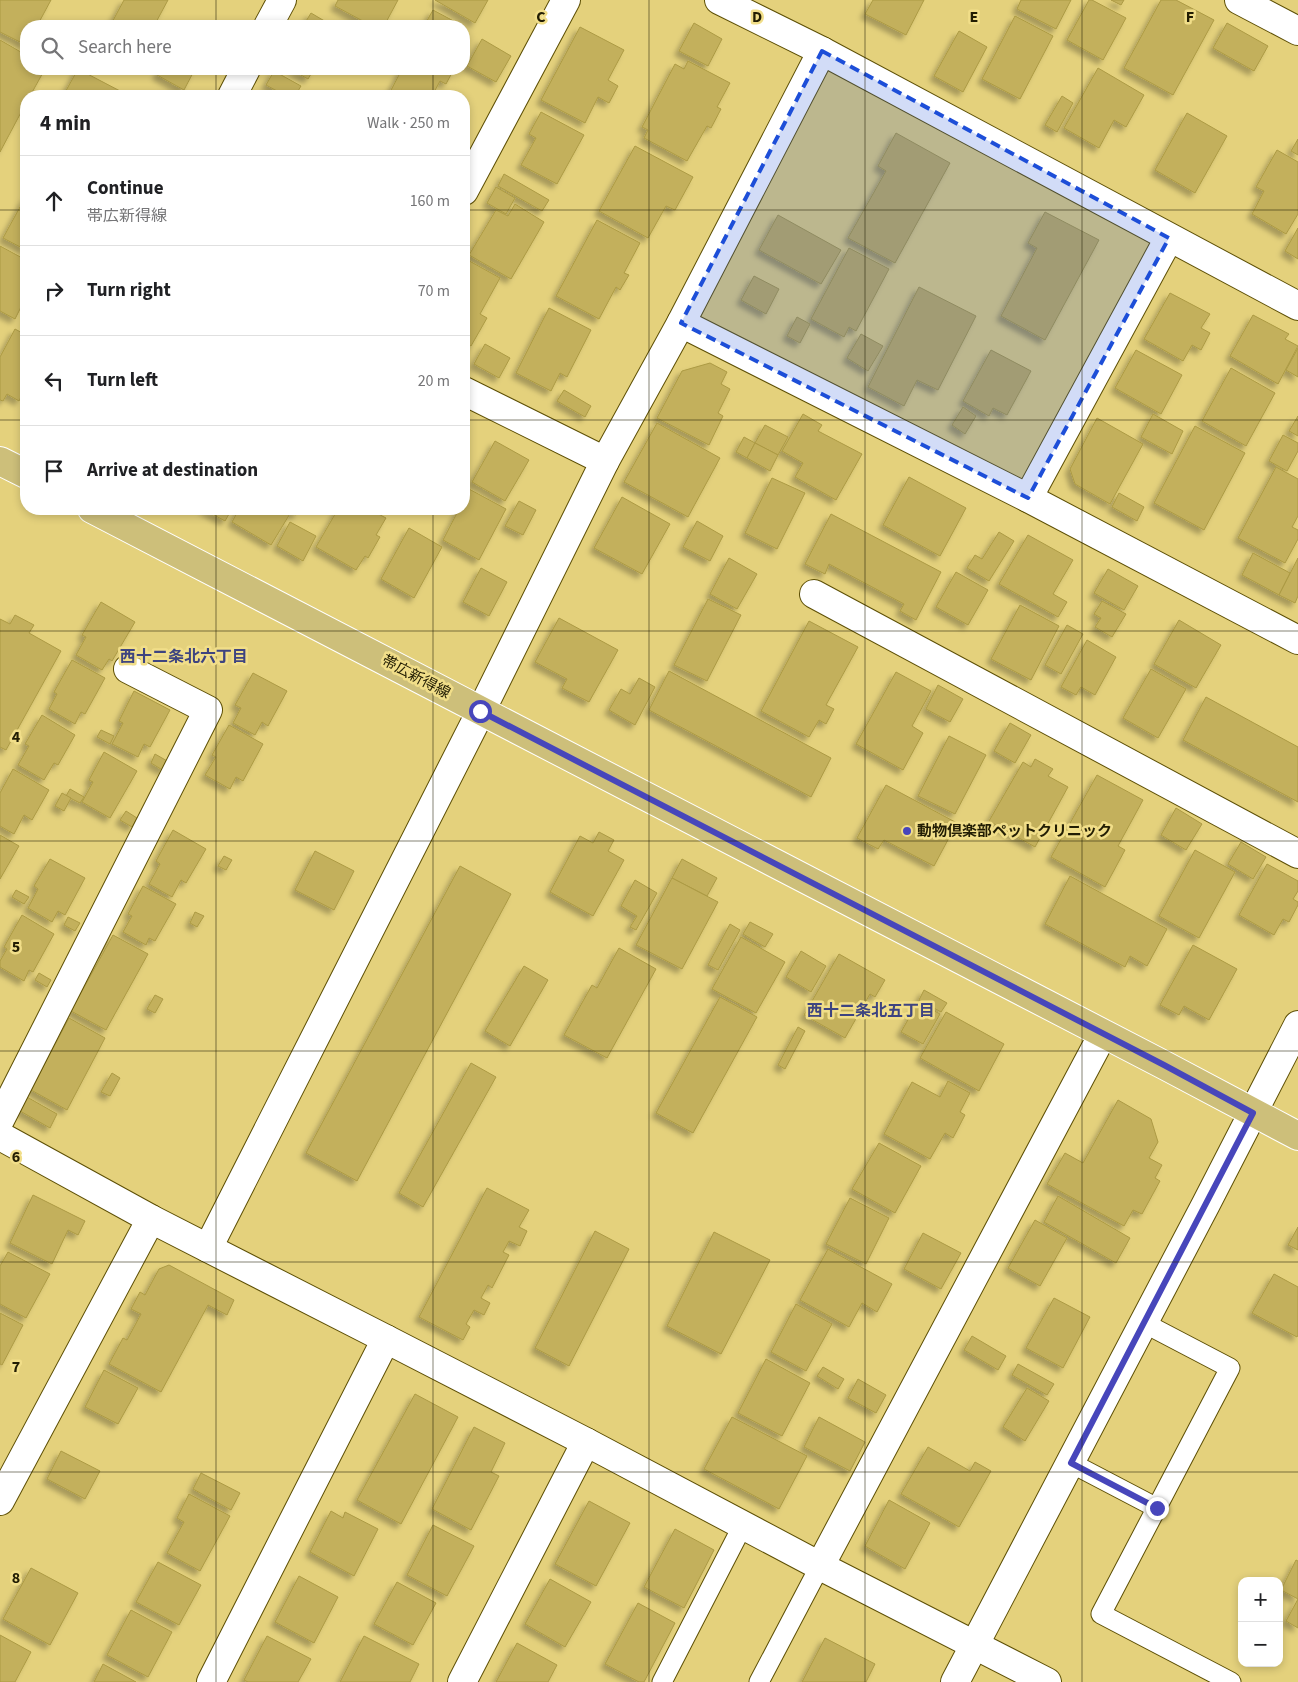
<!DOCTYPE html>
<html lang="en">
<head>
<meta charset="utf-8">
<style>
	body { margin:0; font-family:"Source Sans 3","Noto Sans JP",sans-serif; background:#f6f6f6; color:#202124 }
	.controls { position:absolute; right:15px; bottom:15px; display:grid; overflow:hidden; border-radius:10px; box-shadow:0 2px 8px #0003 }
	.controls button { width:45px; height:45px; display:grid; place-items:center; padding:0; border:0; border-bottom:1px solid #e0e0e0; background:#fff; color:#202124; font:25px sans-serif }
	.stop { position:absolute; width:15px; height:15px; margin:-11px; border:4px solid #4746bb; border-radius:50%; background:#fff }
	.stop.end { background:#4746bb; border-color:#fff; box-shadow:0 1px 5px #0008 }
	.list { margin:0; padding:0; list-style:none }
	h2 { display:flex; justify-content:space-between; align-items:center; height:65px; margin:0; padding:0 20px; font-size:21px }
	h2 small { font-size:16px; font-weight:400; color:#757577 }
	.list li { display:grid; grid-template-columns:32px 1fr auto; gap:15px; align-items:center; box-sizing:border-box; height:90px; padding:0 20px; border-top:1px solid #e0e0e0 }
	.list b { display:block; font-size:19px; white-space:nowrap }
	.list p { margin:0; font-size:16px; white-space:nowrap; color:#757577 }
	.list em { font-size:16px; font-style:normal; color:#757577 }
	.icon { flex:none; width:28px; height:28px; fill:none; stroke:currentColor; stroke-width:2; stroke-linecap:round; stroke-linejoin:round }
	.map { position:relative; flex:none; width:1298px; height:1682px; overflow:hidden }
	.search { position:absolute; background:#fff; box-shadow:0 2px 8px #0003; left:20px; top:20px; width:450px; height:55px; display:flex; align-items:center; gap:12px; box-sizing:border-box; padding:0 18px; border-radius:20px; color:#757577; font-size:19px }
	.panel { position:absolute; background:#fff; box-shadow:0 2px 8px #0003; left:20px; top:90px; width:450px; height:425px; border-radius:20px }
	.map>svg:first-child { display:block }
</style>
</head>
<body>
<div class="map">
<svg width="1298" height="1682" viewBox="0 0 1298 1682">
	<defs>
		<filter id="shadow"><feDropShadow dx="-4.5" dy="4.5" stdDeviation="2.5" flood-color="#0004"/></filter>
	</defs>
	<rect width="100%" height="100%" fill="#e4d17c"/>
	<g fill="#c3b05c" stroke="#ac9a44" filter="url(#shadow)">
		<polygon points="0,0 51,0 37,26 26,26 26,45 0,32"/>
		<polygon points="124,0 168,0 154,26 110,26"/>
		<polygon points="338,0 398,0 384,26 372,26 335,6"/>
		<polygon points="435,0 488,0 475,23"/>
		<polygon points="873,0 924,0 906,35 865,14"/>
		<polygon points="1021,0 1071,0 1056,29 1017,9"/>
		<polygon points="1089,0 1092,0 1126,18 1103,60 1067,40"/>
		<polygon points="1111,0 1124,0 1121,5"/>
		<polygon points="1161,0 1176,0 1214,20 1173,95 1124,68"/>
		<polygon points="433,10 463,26 424,26"/>
		<polygon points="311,13 333,26 303,26"/>
		<polygon points="1015,16 1053,36 1020,99 982,79"/>
		<polygon points="694,23 722,39 708,66 679,51"/>
		<polygon points="1227,23 1268,46 1254,71 1213,48"/>
		<polygon points="580,27 624,50 608,80 618,86 609,103 598,97 585,123 541,100"/>
		<polygon points="959,31 987,47 963,92 934,76"/>
		<polygon points="482,39 511,56 496,82 467,66"/>
		<polygon points="0,40 26,55 26,69 45,69 30,96 26,96 26,103 0,152"/>
		<polygon points="688,61 730,83 717,107 721,109 711,128 707,126 687,161 644,138 648,130 642,127 675,64 684,69"/>
		<polygon points="1098,68 1144,95 1126,127 1114,120 1099,148 1064,128"/>
		<polygon points="78,69 122,92 119,96 63,96"/>
		<polygon points="160,69 195,69 184,90 157,75"/>
		<polygon points="290,69 314,69 308,79"/>
		<polygon points="402,69 454,69 446,84 440,81 432,96 388,96"/>
		<polygon points="274,71 301,86 295,96 286,96 266,85"/>
		<polygon points="1062,96 1073,103 1057,132 1045,125"/>
		<polygon points="541,112 584,135 557,184 521,165 536,138 529,134"/>
		<polygon points="1187,113 1227,136 1195,193 1155,170"/>
		<polygon points="896,133 950,163 895,263 848,238 886,171 878,166"/>
		<polygon points="1298,139 1298,155 1291,151"/>
		<polygon points="635,146 693,177 675,210 666,206 648,238 599,211"/>
		<polygon points="1277,150 1298,162 1298,214 1286,234 1252,214 1264,191 1256,187"/>
		<polygon points="504,174 549,200 542,211 498,186"/>
		<polygon points="496,187 515,198 506,214 487,203"/>
		<polygon points="26,196 26,250 3,238"/>
		<polygon points="515,204 544,222 511,279 469,255 496,210 508,216"/>
		<polygon points="1045,212 1099,240 1045,340 1001,316 1037,248 1028,243"/>
		<polygon points="778,215 841,250 821,284 759,250"/>
		<polygon points="597,220 640,243 624,273 629,275 620,290 616,287 599,319 556,296"/>
		<polygon points="1298,228 1298,259 1285,251"/>
		<polygon points="0,246 26,260 26,297 15,319 0,311"/>
		<polygon points="849,248 889,269 856,331 849,327 844,337 811,319"/>
		<polygon points="464,258 500,278 480,314 487,318 471,346 464,342"/>
		<polygon points="754,276 779,289 766,314 741,300"/>
		<polygon points="919,287 976,316 938,390 917,380 904,406 868,387"/>
		<polygon points="1170,293 1210,314 1201,328 1210,333 1201,350 1192,345 1183,361 1144,339"/>
		<polygon points="549,308 591,330 567,377 560,373 551,391 516,373"/>
		<polygon points="1253,315 1289,334 1285,339 1298,346 1278,384 1230,356"/>
		<polygon points="797,317 810,324 800,343 787,336"/>
		<polygon points="15,329 26,335 26,387 19,401 7,394 3,401 0,400 0,357"/>
		<polygon points="861,334 883,346 868,371 847,358"/>
		<polygon points="485,344 510,358 499,378 474,364"/>
		<polygon points="1298,348 1298,377 1286,370"/>
		<polygon points="991,350 1031,371 1007,415 993,408 989,416 963,401"/>
		<polygon points="1136,350 1182,375 1161,414 1115,388"/>
		<polygon points="710,363 727,372 721,384 730,389 718,413 723,416 709,445 657,418 682,371"/>
		<polygon points="1231,368 1275,393 1246,446 1202,421"/>
		<polygon points="564,390 591,406 585,417 557,401"/>
		<polygon points="963,407 976,416 965,434 952,425"/>
		<polygon points="803,414 822,425 818,431 862,454 836,500 795,477 803,463 782,451"/>
		<polygon points="1153,414 1183,431 1172,454 1141,437"/>
		<polygon points="1298,416 1298,436 1289,431"/>
		<polygon points="1097,418 1143,444 1110,504 1075,484 1070,469"/>
		<polygon points="657,423 720,458 688,517 624,482"/>
		<polygon points="765,425 788,437 778,455 755,443"/>
		<polygon points="1195,426 1245,453 1204,530 1154,503"/>
		<polygon points="1283,435 1298,443 1298,451 1287,471 1269,461"/>
		<polygon points="744,437 755,443 747,458 736,452"/>
		<polygon points="495,441 529,460 505,501 472,482"/>
		<polygon points="755,443 778,455 770,471 747,458"/>
		<polygon points="1276,467 1298,479 1298,516 1292,527 1298,530 1298,539 1285,563 1238,538"/>
		<polygon points="909,477 966,508 940,556 883,525"/>
		<polygon points="772,478 805,493 777,549 745,533"/>
		<polygon points="469,489 506,509 479,560 443,540 459,509 464,509 464,500"/>
		<polygon points="1119,493 1144,507 1137,521 1112,507"/>
		<polygon points="622,497 670,524 642,574 594,548"/>
		<polygon points="519,501 536,510 523,535 505,526"/>
		<polygon points="203,509 232,509 225,521"/>
		<polygon points="239,509 299,509 296,515 291,512 271,545 232,522"/>
		<polygon points="338,509 369,509 386,518 376,535 380,537 368,558 365,556 356,570 316,547"/>
		<polygon points="831,514 941,572 916,620 900,611 904,604 829,564 825,574 805,564"/>
		<polygon points="697,521 723,536 710,561 683,547"/>
		<polygon points="290,522 316,536 303,561 277,546"/>
		<polygon points="409,528 442,547 414,598 381,579"/>
		<polygon points="999,532 1014,541 989,581 967,568 975,555 982,559"/>
		<polygon points="1028,535 1073,560 1053,594 1067,602 1058,617 999,584"/>
		<polygon points="1253,553 1290,573 1279,595 1242,575"/>
		<polygon points="729,558 757,574 737,609 710,594"/>
		<polygon points="1298,558 1298,596 1295,603 1279,595"/>
		<polygon points="481,568 507,582 489,616 463,602"/>
		<polygon points="1108,569 1138,586 1124,610 1094,593"/>
		<polygon points="956,572 988,590 968,625 936,607"/>
		<polygon points="708,599 741,615 707,681 674,665"/>
		<polygon points="1102,601 1126,614 1112,637 1095,627 1101,618 1094,614"/>
		<polygon points="101,602 135,622 112,661 109,659 102,670 76,655 86,637 82,635"/>
		<polygon points="1020,605 1059,626 1031,680 991,659"/>
		<polygon points="15,615 34,625 29,633 61,651 6,750 0,747 0,619 10,624"/>
		<polygon points="559,618 618,650 589,702 562,688 567,679 535,662"/>
		<polygon points="1179,620 1221,645 1196,688 1154,664"/>
		<polygon points="809,621 858,647 826,705 834,709 826,724 819,720 809,737 761,711"/>
		<polygon points="1067,625 1083,634 1061,674 1045,665"/>
		<polygon points="1087,640 1116,657 1095,695 1081,687 1076,695 1061,687"/>
		<polygon points="72,660 105,678 85,714 81,712 75,724 49,709 57,694 54,692"/>
		<polygon points="1151,669 1186,689 1158,738 1123,718"/>
		<polygon points="669,671 831,758 811,797 649,710"/>
		<polygon points="896,672 931,691 912,726 923,733 903,770 856,744"/>
		<polygon points="253,673 287,691 268,726 262,722 255,735 233,723 241,708 235,705"/>
		<polygon points="639,678 655,687 635,725 609,710 621,689 630,694"/>
		<polygon points="938,685 963,699 950,722 926,709"/>
		<polygon points="134,691 170,710 150,747 144,744 138,757 112,744 123,723 119,721"/>
		<polygon points="1206,697 1298,747 1298,802 1183,740"/>
		<polygon points="42,715 75,735 58,765 54,763 44,780 18,765 29,746 25,744"/>
		<polygon points="1010,723 1031,735 1015,763 994,751"/>
		<polygon points="229,725 263,744 243,781 236,777 230,789 205,775 216,757 212,755"/>
		<polygon points="101,730 114,736 110,744 97,737"/>
		<polygon points="949,736 986,755 955,814 918,796"/>
		<polygon points="104,752 137,771 110,818 82,802 93,782 89,780"/>
		<polygon points="155,754 169,762 164,771 151,763"/>
		<polygon points="1035,759 1053,769 1048,776 1068,787 1035,847 989,821 1023,762 1031,767"/>
		<polygon points="13,769 49,790 32,820 24,815 14,834 0,826 0,793"/>
		<polygon points="1097,775 1143,800 1118,846 1125,850 1105,887 1051,857"/>
		<polygon points="886,785 957,823 934,866 884,840 878,849 857,838"/>
		<polygon points="70,789 84,797 80,803 66,796"/>
		<polygon points="62,793 71,798 64,811 55,806"/>
		<polygon points="1176,808 1202,824 1186,850 1161,835"/>
		<polygon points="126,811 137,818 132,827 120,820"/>
		<polygon points="173,830 206,849 186,883 181,880 172,897 149,884 160,864 156,861"/>
		<polygon points="599,832 614,840 608,851 624,860 593,916 550,892 580,836 593,843"/>
		<polygon points="0,835 19,846 0,879"/>
		<polygon points="1241,842 1266,857 1253,879 1228,864"/>
		<polygon points="1195,850 1235,872 1199,938 1159,916"/>
		<polygon points="315,851 354,871 334,910 295,890"/>
		<polygon points="224,856 232,860 226,870 218,866"/>
		<polygon points="50,859 85,878 65,915 58,911 52,922 28,908 38,889 34,886"/>
		<polygon points="682,859 717,878 707,896 672,878"/>
		<polygon points="1267,864 1298,881 1298,891 1293,899 1298,902 1298,905 1289,922 1283,919 1274,935 1239,915"/>
		<polygon points="460,866 511,894 357,1181 306,1153"/>
		<polygon points="1070,876 1167,929 1147,966 1130,956 1125,967 1045,924"/>
		<polygon points="672,878 718,902 682,969 636,945"/>
		<polygon points="635,880 657,893 636,930 630,927 637,916 621,906"/>
		<polygon points="143,886 176,904 155,941 149,938 146,945 123,932 132,916 128,914"/>
		<polygon points="16,890 29,897 24,904 12,897"/>
		<polygon points="195,912 204,916 197,927 190,923"/>
		<polygon points="22,915 54,934 33,972 29,970 24,981 0,967 0,961 7,949 4,947"/>
		<polygon points="68,917 80,923 75,931 64,925"/>
		<polygon points="750,922 773,934 765,947 743,934"/>
		<polygon points="730,924 740,930 718,970 708,965"/>
		<polygon points="113,935 148,954 106,1030 71,1011"/>
		<polygon points="741,937 785,962 756,1013 712,989"/>
		<polygon points="1193,945 1237,969 1209,1020 1184,1006 1179,1015 1160,1005"/>
		<polygon points="619,948 656,969 607,1058 564,1035 592,985 597,988"/>
		<polygon points="801,951 826,966 811,992 786,977"/>
		<polygon points="839,954 885,980 875,997 870,994 845,1038 804,1015"/>
		<polygon points="524,966 548,980 510,1046 485,1031"/>
		<polygon points="39,973 51,980 47,987 35,980"/>
		<polygon points="924,990 947,1003 941,1012 919,1000"/>
		<polygon points="155,995 163,999 155,1013 147,1009"/>
		<polygon points="720,997 757,1017 693,1133 656,1113"/>
		<polygon points="918,1002 940,1014 923,1044 901,1032"/>
		<polygon points="946,1012 1004,1044 979,1091 920,1058"/>
		<polygon points="69,1018 105,1038 67,1110 31,1090"/>
		<polygon points="798,1027 805,1031 785,1069 778,1065"/>
		<polygon points="471,1063 496,1077 423,1207 399,1193"/>
		<polygon points="112,1073 120,1078 110,1096 101,1092"/>
		<polygon points="948,1081 970,1093 960,1112 965,1115 953,1138 945,1133 930,1159 884,1134 912,1082 940,1097"/>
		<polygon points="27,1097 57,1114 50,1128 20,1111"/>
		<polygon points="1118,1100 1151,1119 1158,1142 1149,1158 1162,1165 1155,1178 1160,1181 1142,1214 1133,1210 1124,1226 1047,1184 1065,1153 1083,1163"/>
		<polygon points="879,1143 921,1166 895,1213 852,1189"/>
		<polygon points="487,1188 529,1210 519,1227 527,1231 520,1246 509,1241 503,1252 509,1255 492,1288 488,1285 481,1298 490,1303 484,1315 474,1310 466,1324 470,1327 463,1340 419,1317"/>
		<polygon points="33,1195 85,1221 78,1235 68,1230 52,1264 10,1243"/>
		<polygon points="1058,1196 1130,1238 1116,1263 1044,1222"/>
		<polygon points="850,1198 889,1218 866,1264 826,1244"/>
		<polygon points="1035,1220 1067,1238 1040,1286 1008,1268"/>
		<polygon points="1298,1227 1298,1250 1288,1245"/>
		<polygon points="595,1231 629,1249 569,1366 535,1348"/>
		<polygon points="714,1232 770,1260 721,1354 667,1326"/>
		<polygon points="923,1233 961,1253 941,1289 904,1269"/>
		<polygon points="828,1249 892,1284 877,1312 862,1303 849,1327 800,1300"/>
		<polygon points="8,1252 50,1274 26,1318 0,1304 0,1266"/>
		<polygon points="169,1265 234,1300 227,1315 208,1305 161,1392 109,1364 123,1338 127,1340 141,1314 131,1309 140,1292 145,1295 159,1269"/>
		<polygon points="1274,1274 1298,1287 1298,1335 1297,1337 1252,1313"/>
		<polygon points="1054,1298 1090,1317 1063,1368 1026,1348"/>
		<polygon points="796,1304 832,1324 806,1371 771,1352"/>
		<polygon points="0,1313 23,1325 2,1365 0,1364"/>
		<polygon points="972,1336 1006,1356 998,1370 964,1350"/>
		<polygon points="766,1359 810,1383 782,1436 738,1413"/>
		<polygon points="1018,1364 1054,1384 1047,1395 1012,1375"/>
		<polygon points="823,1367 844,1379 838,1389 817,1376"/>
		<polygon points="104,1370 138,1388 118,1424 85,1407"/>
		<polygon points="858,1379 886,1395 876,1413 848,1398"/>
		<polygon points="1027,1388 1049,1401 1025,1441 1003,1427"/>
		<polygon points="415,1394 458,1417 401,1524 357,1500"/>
		<polygon points="732,1417 807,1456 779,1509 704,1469"/>
		<polygon points="819,1417 865,1442 850,1471 804,1447"/>
		<polygon points="474,1427 505,1443 491,1472 499,1476 471,1530 432,1509"/>
		<polygon points="928,1447 970,1471 975,1462 991,1471 959,1527 901,1494"/>
		<polygon points="61,1451 100,1471 85,1499 47,1479"/>
		<polygon points="201,1473 240,1493 231,1510 193,1489"/>
		<polygon points="189,1494 230,1516 200,1571 167,1553 184,1522 177,1518"/>
		<polygon points="889,1500 930,1523 905,1569 865,1546"/>
		<polygon points="589,1501 630,1523 596,1586 555,1564"/>
		<polygon points="331,1511 343,1518 345,1512 378,1529 354,1576 310,1552"/>
		<polygon points="433,1525 474,1546 447,1596 407,1575"/>
		<polygon points="675,1529 714,1550 684,1608 644,1587"/>
		<polygon points="1296,1560 1298,1561 1298,1628 1286,1621 1298,1599 1281,1590"/>
		<polygon points="158,1562 201,1585 179,1625 136,1602"/>
		<polygon points="31,1568 78,1593 50,1645 3,1619"/>
		<polygon points="299,1576 338,1597 314,1643 275,1622"/>
		<polygon points="550,1579 591,1602 565,1647 525,1624"/>
		<polygon points="397,1582 436,1603 413,1645 374,1624"/>
		<polygon points="638,1603 675,1623 644,1682 639,1682 605,1664"/>
		<polygon points="131,1610 172,1632 148,1677 107,1655"/>
		<polygon points="0,1635 31,1652 15,1682 0,1682"/>
		<polygon points="267,1636 311,1659 298,1682 248,1682 244,1680"/>
		<polygon points="364,1636 419,1664 410,1682 340,1682"/>
		<polygon points="825,1638 875,1664 866,1682 802,1682"/>
		<polygon points="517,1643 557,1665 548,1682 496,1682"/>
		<polygon points="103,1664 136,1682 94,1682"/>
	</g>
	<g fill="none" stroke-linecap="round" stroke-linejoin="round">
		<g stroke="#5d4f05" stroke-width="21">
			<g id="lane">
				<polyline points="1144,1323 1230,1368 1101,1614 1231,1682"/>
				<polyline points="1071,1463 1157,1508"/>
				<polyline points="662,1682 743,1525"/>
				<polyline points="759,1682 820,1566"/>
			</g>
		</g>
		<g stroke="#5d4f05" stroke-width="30">
			<g id="street">
				<polyline points="719,0 822,51 1298,306"/>
				<polyline points="1239,0 1298,31"/>
				<polyline points="268,26 282,0"/>
				<polyline points="232,96 246,69"/>
				<polyline points="464,191 566,0"/>
				<polyline points="681,323 1028,498 1298,640"/>
				<polyline points="464,391 605,461"/>
				<polyline points="1028,498 1169,238"/>
				<polyline points="814,594 1298,854"/>
				<polyline points="0,1120 208,710 128,669"/>
				<polyline points="208,1248 481,711 605,461 681,323 822,51"/>
				<polyline points="0,1501 151,1219"/>
				<polyline points="820,1566 1103,1034"/>
				<polyline points="211,1682 386,1339"/>
				<polyline points="462,1682 586,1442"/>
				<polyline points="955,1682 1206,1204 1298,1025"/>
			</g>
		</g>
		<g stroke="#5d4f05" stroke-width="30">
			<polyline id="secondary" points="0,1136 151,1219 386,1339 586,1442 820,1566 1047,1682"/>
		</g>
		<g stroke="#fff" stroke-width="30">
			<g id="primary">
				<polyline points="0,461 26,474"/>
				<polyline points="92,509 1164,1065 1298,1136"/>
			</g>
		</g>
		<use href="#lane" stroke="#fff" stroke-width="19"/>
		<use href="#street" stroke="#fff" stroke-width="28"/>
		<use href="#secondary" stroke="#fff" stroke-width="28"/>
		<use href="#primary" stroke="#cdbf7a" stroke-width="28"/>
	</g>
	<g fill="none" stroke-linecap="round" stroke-linejoin="round">
		<polyline stroke="#4746bb" stroke-width="6" points="480,711 1164,1065 1253,1113 1071,1463 1157,1508"/>
	</g>
	<path fill="#1d4ed8" fill-opacity="0.2" stroke="#1d4ed8" stroke-width="4" stroke-dasharray="10 6" stroke-linejoin="round" d="M822,51L1169,238L1028,498L681,323Z"/>
	<path fill="none" stroke="#221d03" stroke-width="1" stroke-opacity="0.55" d="M216,0V26M433,0V26M649,0V1682M865,0V1682M1082,0V1682M216,69V96M433,69V96M0,210H26M464,210H1298M0,420H26M464,420H1298M216,509V1682M433,509V1682M0,631H1298M0,841H1298M0,1051H1298M0,1262H1298M0,1472H1298"/>
	<circle fill="#4746bb" stroke="#f1de89" stroke-width="2" cx="907" cy="831" r="5"/>
	<g text-anchor="middle" dominant-baseline="central" stroke-width="5" stroke-linejoin="round" paint-order="stroke">
		<g font-size="15" fill="#221d03" stroke="#f1de89">
			<text transform="translate(416 677) rotate(28)">帯広新得線</text>
		</g>
		<g font-size="15" font-weight="bold" fill="#221d03" stroke="#f1de89" text-anchor="start">
			<text x="917" y="831">動物倶楽部ペットクリニック</text>
		</g>
		<g font-size="16" font-weight="bold" fill="#3e4480" stroke="#f1de89">
			<text x="184" y="657">西十二条北六丁目</text>
			<text x="871" y="1011">西十二条北五丁目</text>
		</g>
	</g>
	<g font-size="16" text-anchor="middle" font-weight="bold" fill="#221d03" stroke="#f1de89" stroke-width="5" stroke-linejoin="round" paint-order="stroke">
		<text x="541" y="22">C</text>
		<text x="757" y="22">D</text>
		<text x="974" y="22">E</text>
		<text x="1190" y="22">F</text>
		<text x="16" y="742">4</text>
		<text x="16" y="952">5</text>
		<text x="16" y="1162">6</text>
		<text x="16" y="1372">7</text>
		<text x="16" y="1583">8</text>
	</g>
</svg>
<div class="controls">
<button>+</button>
<button>−</button>
</div>
<div class="stop" style="left:480px;top:711px"></div>
<div class="stop end" style="left:1157px;top:1508px"></div>
<div class="search"><svg class="icon" aria-label="search" viewBox="0 0 24 24"><circle cx="10" cy="10" r="6"/><path d="M15 15l6 6"/></svg>Search here</div>
<section class="panel">
<h2>4 min<small>Walk · 250 m</small></h2>
<ul class="list">
<li><svg class="icon" aria-label="ahead" viewBox="0 0 24 24"><path d="M12 20V5M6 11l6-6 6 6"/></svg><div><b>Continue</b><p>帯広新得線</p></div><em>160 m</em></li>
<li><svg class="icon" aria-label="right" viewBox="0 0 24 24"><path d="M7 20v-9h11M14 6l5 5-5 5"/></svg><div><b>Turn right</b></div><em>70 m</em></li>
<li><svg class="icon" aria-label="left" viewBox="0 0 24 24"><path d="M17 20v-9H6M10 6l-5 5 5 5"/></svg><div><b>Turn left</b></div><em>20 m</em></li>
<li><svg class="icon" aria-label="arrive" viewBox="0 0 24 24"><path d="M6 21V4h12l-3 4 3 4H6"/></svg><div><b>Arrive at destination</b></div></li>
</ul>
</section>
</div>
</body>
</html>
